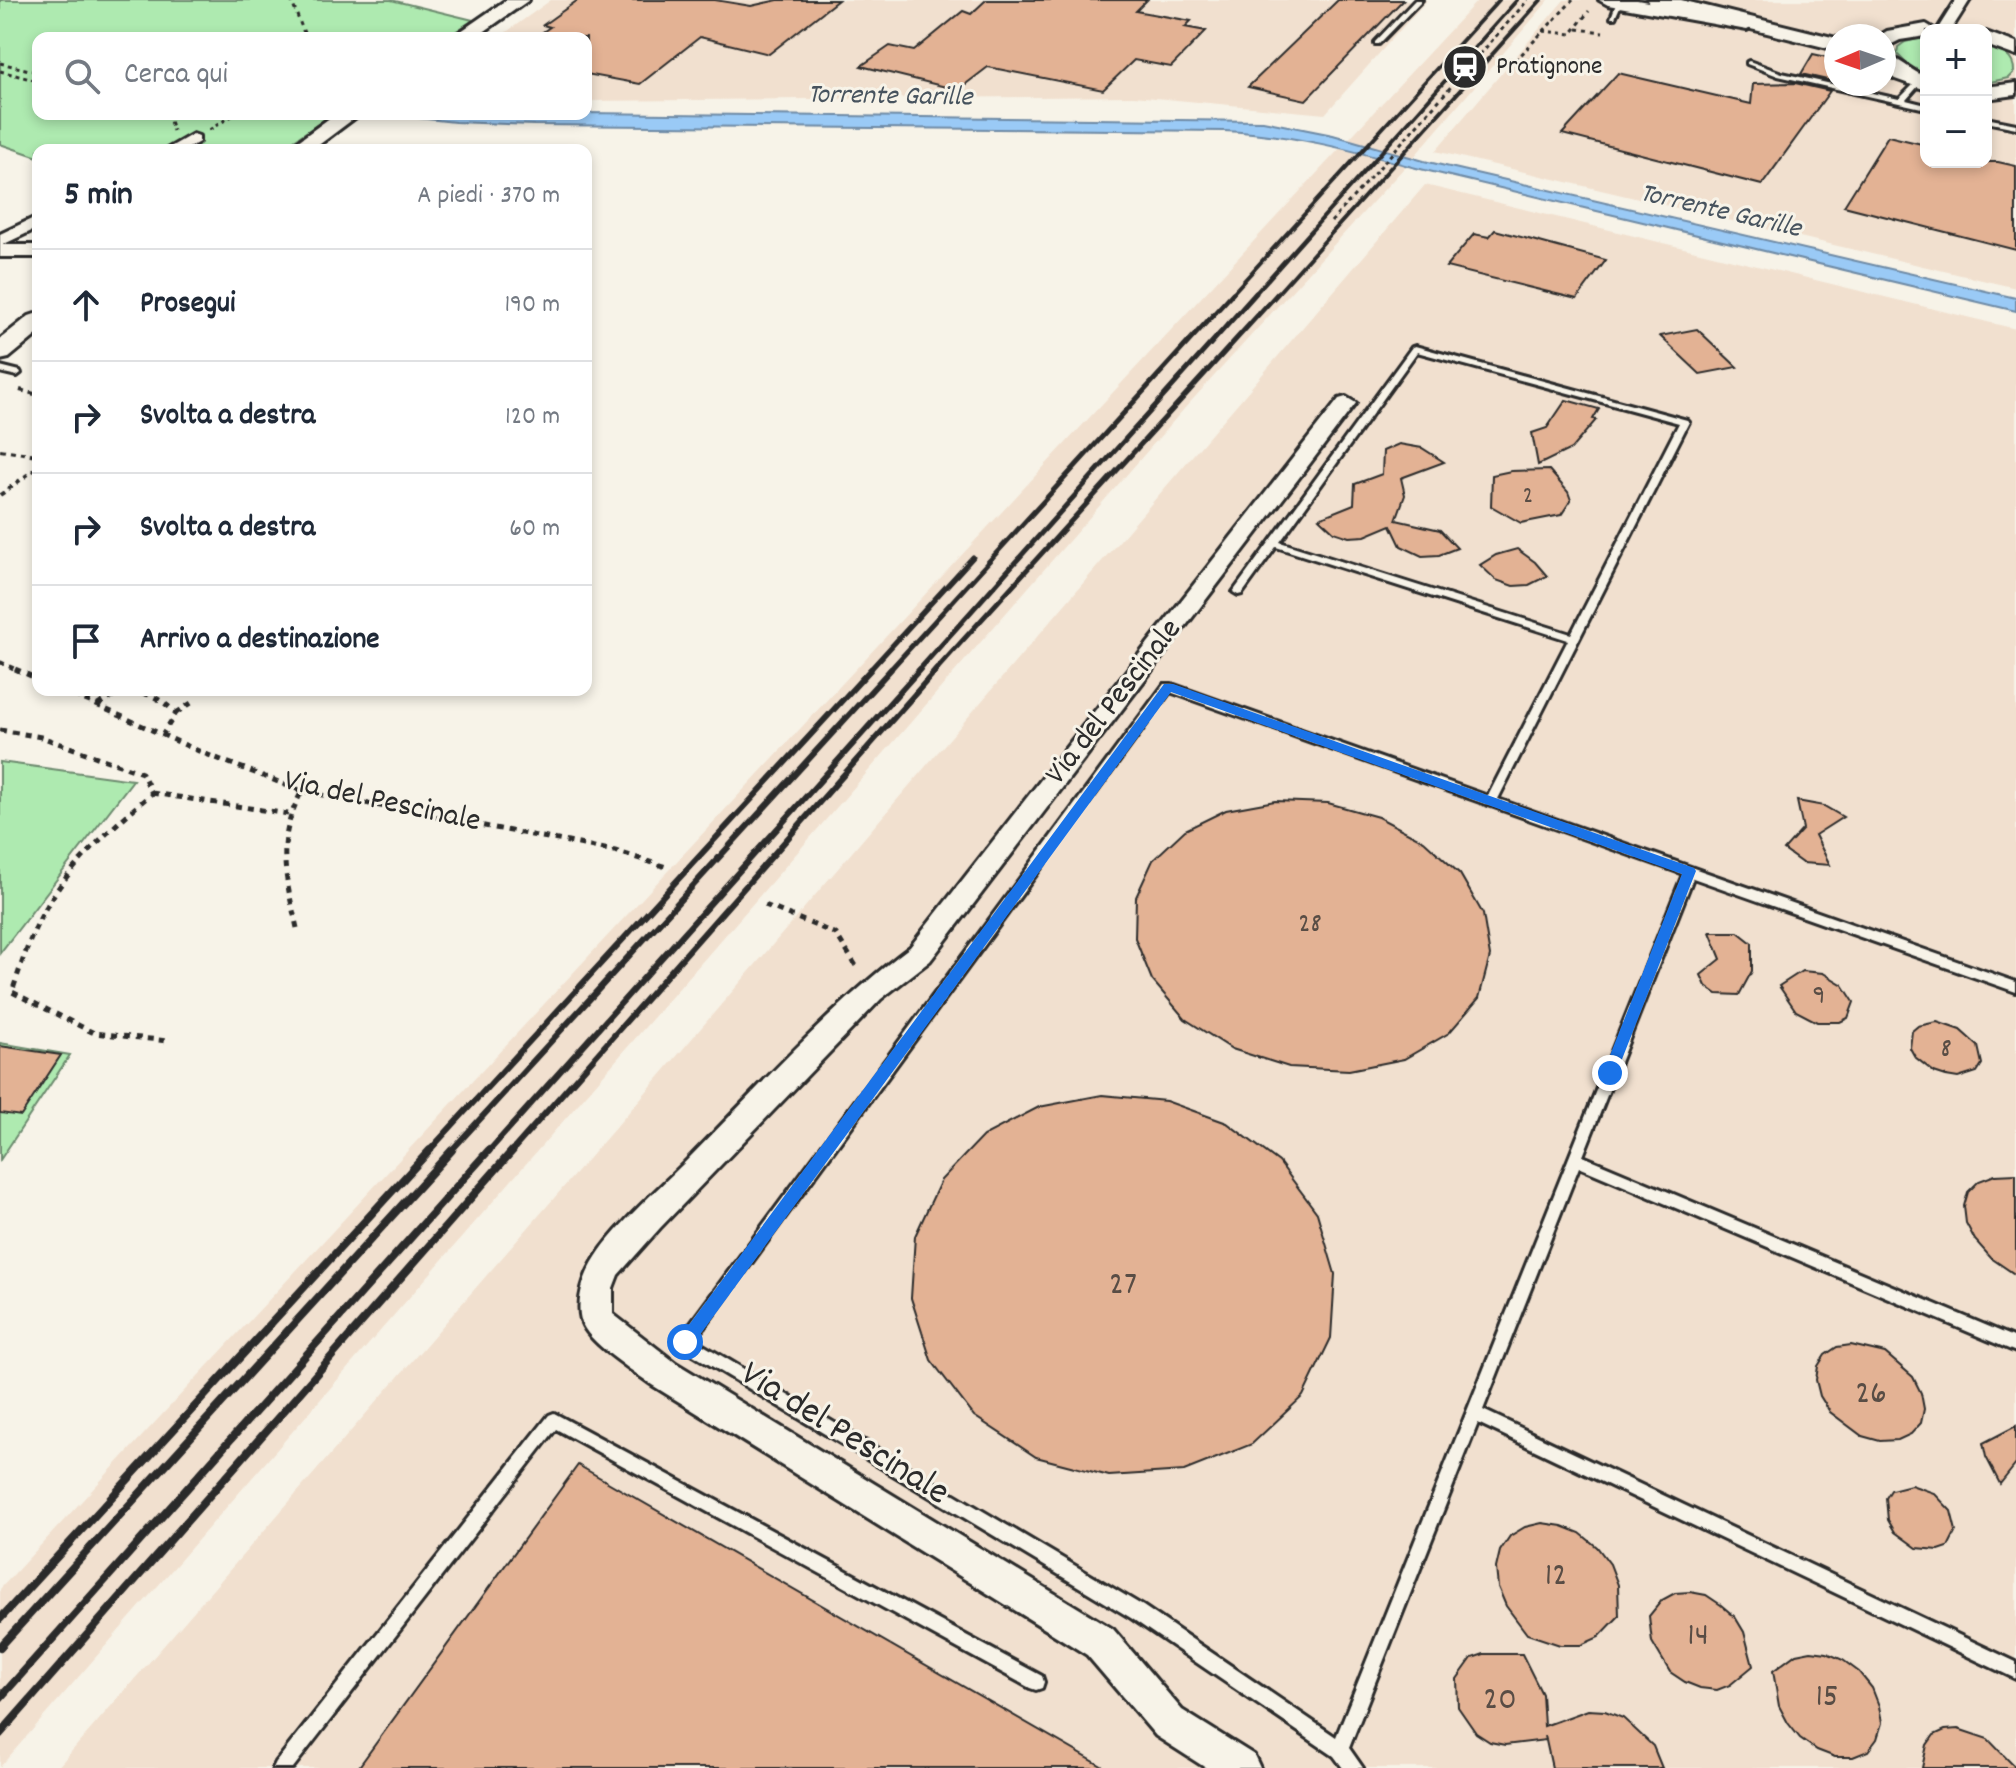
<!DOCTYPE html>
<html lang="it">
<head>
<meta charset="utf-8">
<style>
	body { margin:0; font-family:Dekko,sans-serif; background:#f2f2f3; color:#1f2937 }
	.controls { position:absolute; right:24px; top:24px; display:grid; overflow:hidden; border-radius:16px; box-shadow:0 4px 12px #0003 }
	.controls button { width:72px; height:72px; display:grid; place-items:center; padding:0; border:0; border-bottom:2px solid #e0e1e3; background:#fff; color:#1f2937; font:40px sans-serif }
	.compass { position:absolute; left:1824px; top:24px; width:72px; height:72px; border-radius:50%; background:#fff; box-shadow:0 4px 12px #0003; rotate:268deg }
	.stop { position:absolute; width:24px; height:24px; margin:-18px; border:6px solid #1a73e8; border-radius:50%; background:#fff }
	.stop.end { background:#1a73e8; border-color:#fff; box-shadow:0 2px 8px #0008 }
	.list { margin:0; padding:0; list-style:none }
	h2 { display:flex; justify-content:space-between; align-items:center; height:104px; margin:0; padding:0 32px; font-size:34px }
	h2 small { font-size:26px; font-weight:400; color:#747a83 }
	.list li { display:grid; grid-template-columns:52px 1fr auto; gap:24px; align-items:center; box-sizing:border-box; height:112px; padding:0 32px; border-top:2px solid #e0e1e3 }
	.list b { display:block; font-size:30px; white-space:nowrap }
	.list em { font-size:26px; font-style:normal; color:#747a83 }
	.icon { flex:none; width:44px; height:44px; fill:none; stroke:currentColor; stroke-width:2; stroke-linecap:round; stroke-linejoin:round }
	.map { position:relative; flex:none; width:2016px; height:1768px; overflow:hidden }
	.search { position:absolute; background:#fff; box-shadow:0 4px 12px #0003; left:32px; top:32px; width:560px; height:88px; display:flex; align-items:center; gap:20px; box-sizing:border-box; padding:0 28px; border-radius:16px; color:#747a83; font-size:30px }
	.panel { position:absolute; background:#fff; box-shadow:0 4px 12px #0003; left:32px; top:144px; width:560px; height:552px; border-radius:16px }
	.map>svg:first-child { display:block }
</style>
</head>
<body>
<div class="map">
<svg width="2016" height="1768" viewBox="0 0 2016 1768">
	<rect width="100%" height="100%" fill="#f7f3e8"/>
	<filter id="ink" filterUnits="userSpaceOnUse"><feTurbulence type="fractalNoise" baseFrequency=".0125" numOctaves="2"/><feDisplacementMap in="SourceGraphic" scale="16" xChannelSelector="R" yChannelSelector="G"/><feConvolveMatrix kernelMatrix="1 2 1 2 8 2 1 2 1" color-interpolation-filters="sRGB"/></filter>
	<g filter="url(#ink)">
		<g fill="#f1e0cf" fill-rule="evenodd">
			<polygon points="551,0 1427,0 1325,114 1134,96 586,101 586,38 498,38"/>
			<polygon points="1478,0 1549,0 1413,158 1184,409 0,1767 0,1589"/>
			<path d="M1564,0H2016V288L1435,151ZM1926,30H1986V162H1926ZM1836,36H1884V84H1836Z"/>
			<polygon points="1425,185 2016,329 2016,1768 57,1768 616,1127"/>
		</g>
		<g fill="#aeeab0" stroke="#6c8a6e" stroke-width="2">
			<polygon points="0,0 391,0 473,20 446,38 38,38 38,114 333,114 279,150 38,150 38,157 0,144"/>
			<polygon points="1926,37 1926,75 1911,68 1897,54 1898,47 1905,42"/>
			<path d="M1986,45C1999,50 2015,56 2014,72L2008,78L1986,83Z"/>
			<polygon points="0,762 133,780 0,953"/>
			<polygon points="0,1043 70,1055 0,1160"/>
		</g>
		<path fill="#9acaf6" stroke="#6e8aa5" stroke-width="2" d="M586,113L1263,121L1333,135L1424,161L2016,298V311L1412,167C1349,149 1289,134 1224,131L534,125L455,122L381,114Z"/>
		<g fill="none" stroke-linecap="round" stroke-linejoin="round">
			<polyline stroke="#576b7c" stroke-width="2" points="450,114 574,117 578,114"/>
		</g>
		<g fill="#e3b294" stroke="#2b2b2b" stroke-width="2">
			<polygon points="578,0 715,0 751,6 778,0 838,0 769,54 700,37 640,84 586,74 586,38 534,38 550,27 543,25"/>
			<polygon points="986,0 1147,0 1136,11 1191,21 1185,27 1206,31 1171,67 1134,60 1103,90 988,67 958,90 861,66 890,46 914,51 963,11 971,14"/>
			<polygon points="1338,0 1403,0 1306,100 1248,87"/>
			<polygon points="1813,54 1836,59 1836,82 1801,74"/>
			<polygon points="1618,73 1751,104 1753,84 1795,83 1830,91 1762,185 1562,134"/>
			<polygon points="1888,136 1926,145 1926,162 1998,162 2016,166 2016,250 1844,206"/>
			<polygon points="1495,230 1606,260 1577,299 1446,267 1474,234 1489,237"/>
			<polygon points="1697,329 1737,367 1700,374 1660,336"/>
			<polygon points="1566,400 1599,409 1593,419 1596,420 1571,449 1538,465 1532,433 1547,428"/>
			<polygon points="1399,444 1422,448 1444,462 1401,478 1405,495 1396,520 1440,530 1457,548 1439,555 1422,556 1401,546 1391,525 1365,536 1349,537 1334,532 1319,518 1354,504 1355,484 1382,474 1383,451"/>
			<polygon points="1549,470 1568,492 1571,500 1561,515 1521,523 1491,506 1492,475 1511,471"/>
			<polygon points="1517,549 1535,562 1547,576 1529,585 1513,586 1496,580 1480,565 1496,555"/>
			<polygon points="1275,801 1328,803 1378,817 1424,841 1460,874 1483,914 1490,956 1479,998 1449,1033 1404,1059 1349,1070 1289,1067 1232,1049 1185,1019 1152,980 1135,938 1136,897 1153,860 1185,830 1226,810"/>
			<polygon points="1797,801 1824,806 1843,817 1815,835 1830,865 1802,863 1784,850 1803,829"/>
			<polygon points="1710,932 1738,932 1752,943 1752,971 1739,995 1717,994 1706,986 1701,975 1721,959"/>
			<polygon points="1802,971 1823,973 1843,985 1854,1002 1848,1018 1840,1022 1817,1022 1796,1011 1779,986"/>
			<polygon points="1937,1022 1960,1030 1978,1046 1982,1064 1977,1072 1958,1078 1946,1076 1934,1072 1915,1057 1910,1048 1912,1031 1918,1026"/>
			<polygon points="0,1046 61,1055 21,1116 0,1113"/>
			<polygon points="1102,1095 1166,1101 1227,1123 1279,1162 1317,1213 1335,1274 1331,1338 1303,1396 1252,1444 1184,1471 1109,1476 1036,1457 974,1416 931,1360 911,1298 915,1236 941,1180 983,1136 1039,1107"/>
			<polygon points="2016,1174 2016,1275 1991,1258 1975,1240 1966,1223 1964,1206 1968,1192 1979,1181 1995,1175"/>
			<polygon points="1851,1345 1885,1353 1913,1377 1921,1393 1924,1409 1921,1423 1911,1434 1898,1440 1880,1441 1862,1436 1830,1412 1820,1396 1816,1380 1818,1366 1825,1355 1837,1347"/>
			<polygon points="2016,1426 2016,1464 2000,1484 1986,1457 1983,1443"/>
			<polygon points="578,1465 1105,1768 358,1768"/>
			<polygon points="1911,1485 1934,1493 1951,1511 1956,1531 1948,1547 1939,1550 1917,1548 1895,1532 1888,1520 1886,1498 1891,1490"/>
			<polygon points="1542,1523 1562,1526 1580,1533 1597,1547 1610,1564 1618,1585 1619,1616 1599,1637 1581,1645 1560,1645 1527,1634 1506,1606 1498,1587 1496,1568 1500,1551 1510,1536 1525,1527"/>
			<polygon points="1690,1592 1706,1595 1721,1605 1735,1617 1744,1632 1753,1666 1730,1685 1717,1690 1700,1688 1685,1682 1670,1672 1652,1642 1649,1616 1662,1600 1675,1593"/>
			<polygon points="1811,1651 1827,1653 1843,1660 1859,1672 1872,1688 1879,1706 1882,1723 1877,1739 1868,1751 1853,1757 1835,1757 1817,1750 1800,1738 1788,1723 1779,1706 1773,1671 1796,1654"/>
			<polygon points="1484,1654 1522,1654 1542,1694 1544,1726 1588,1710 1605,1711 1623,1718 1653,1746 1662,1768 1552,1768 1545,1736 1546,1740 1505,1745 1490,1742 1476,1733 1458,1707 1457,1679 1472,1658"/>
			<polygon points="1958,1729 1988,1739 2016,1768 1922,1768 1927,1745 1934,1735 1945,1730"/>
		</g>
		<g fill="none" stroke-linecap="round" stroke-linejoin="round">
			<g stroke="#2b2b2b" stroke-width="6">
				<g id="service">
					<polygon points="1415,0 1422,0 1379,44 1375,44 1375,42"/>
					<polygon points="1617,1 1622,2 1615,18 1611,18"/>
					<polygon points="1749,61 1782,73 1899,99 1917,81 1921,81 1921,83 1906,100 1926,105 1926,109 1778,76 1747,64 1747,62"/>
					<polygon points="1986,118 2016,124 2016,128 1986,122"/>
					<path d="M1415,346L1687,420L1689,422L1498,799L2016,982V992L1693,878L1583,1156L2016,1338V1352L1579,1167L1483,1410L2016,1662V1679L1478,1423L1349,1748L1363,1768H1343L1334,1756L1131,1618L680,1347L678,1342L680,1337L1164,684H1172L1488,796L1568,640L1276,547L1242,594L1238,595L1233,592L1412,347ZM1417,352L1679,423L1571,634L1280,542ZM1170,692L1683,874L1336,1737L1143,1606L695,1340Z"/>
					<polygon points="0,366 20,371 21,373 17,376 0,372"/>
					<polygon points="554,1413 1042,1676 1044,1682 1042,1688 1036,1690 1030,1688 556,1429 293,1768 273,1768 276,1762 549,1415"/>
				</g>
			</g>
			<g stroke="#2b2b2b" stroke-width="6">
				<g id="minor">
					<polygon points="1956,0 1970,0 1951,30 1937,30"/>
					<polygon points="193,134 199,136 199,142 185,150 165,150"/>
					<polygon points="38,216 38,228 0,246 0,234"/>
					<path d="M1346,397L1356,403L1353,407L930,961L881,999L660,1228L618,1275L613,1288V1314L676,1363L1113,1629L1182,1710L1254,1755L1260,1768H1206L1156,1736L1087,1655L652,1385C634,1371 586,1342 581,1320C576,1300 584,1275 596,1257C616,1225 664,1184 691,1156C762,1084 830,1007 910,947L1339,399Z"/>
				</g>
			</g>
			<g stroke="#2b2b2b" stroke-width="6">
				<g id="tertiary">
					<polygon points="1599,0 1637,0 1747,20 1756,25 1747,30 1608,5"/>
					<rect x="0" y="245" width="38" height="12"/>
				</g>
			</g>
			<g stroke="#2b2b2b" stroke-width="6">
				<g id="secondary">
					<polygon points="506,0 529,0 475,38 451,38"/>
					<polygon points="1647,0 1681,0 1836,38 1836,50 1650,4"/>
					<polygon points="1926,24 1936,30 1926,30 1926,36 1900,40 1884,48 1884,36 1879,36 1887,31"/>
					<polygon points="1986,32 2016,43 2016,56 1986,45"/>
					<path d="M1884,54C1899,58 1911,71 1926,77V90L1895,79L1884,71Z"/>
					<polygon points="2016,83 2016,95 1986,99 1986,87"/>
					<polygon points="335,114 360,114 312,150 286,150"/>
					<polygon points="38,313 38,334 9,358 0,360 0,339 29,316"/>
				</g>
			</g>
			<g stroke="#2b2b2b" stroke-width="3" stroke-dasharray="4 4" stroke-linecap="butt">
				<polyline points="291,0 306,38"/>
				<polyline points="1577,29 1603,32"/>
				<polyline points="1543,31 1571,34 1589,11"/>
				<polyline points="1500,57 1516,60 1573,0"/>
				<polyline points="0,63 38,72"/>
				<polyline points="0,71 38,81"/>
				<polyline points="168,114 173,131"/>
				<polyline points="209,130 235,114"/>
				<polyline points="1331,222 1528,0"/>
			</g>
			<g stroke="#2b2b2b" stroke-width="4" stroke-dasharray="5 5" stroke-linecap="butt">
				<polyline points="20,390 38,395"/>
				<polyline points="0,450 38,455"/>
				<polyline points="0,495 38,467"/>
				<polyline points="0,662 19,671"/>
			</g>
			<g stroke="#2b2b2b" stroke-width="5" stroke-dasharray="6 6" stroke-linecap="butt">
				<polyline points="15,669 38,679"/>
				<polyline points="63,690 203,753 302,791 615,851 666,867"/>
				<path d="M98,705C127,686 150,688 176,713L163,734"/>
				<polyline points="176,713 196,700"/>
				<path d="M0,730L41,737L142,773L152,793C113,827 73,861 47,906C31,932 22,963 12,992L94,1033L168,1041"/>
				<polyline points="152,793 288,814"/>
				<polyline points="765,905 836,934 858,969"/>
				<path d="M297,928C285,875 275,841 302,791"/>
			</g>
			<use href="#service" fill="#f7f3e8" fill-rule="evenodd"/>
			<use href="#minor" fill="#f7f3e8" fill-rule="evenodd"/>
			<use href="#tertiary" fill="#f7f3e8" fill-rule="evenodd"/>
			<use href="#secondary" fill="#f7f3e8" fill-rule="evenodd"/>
			<g stroke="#2b2b2b" stroke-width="4">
				<polyline points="1231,295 1499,0"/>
				<polyline points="1254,295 1517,0"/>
				<polyline points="1276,295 1541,0"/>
			</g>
			<g stroke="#2b2b2b" stroke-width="5">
				<polyline points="869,671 973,557"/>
				<polyline points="889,671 1233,293"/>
				<polyline points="918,671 1256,293"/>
				<polyline points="935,671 1278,293"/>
			</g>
			<g stroke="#2b2b2b" stroke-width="6">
				<polyline points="428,1152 871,669"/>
				<polyline points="450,1152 891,669"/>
				<polyline points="488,1152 920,669"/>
				<polyline points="511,1152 937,669"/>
			</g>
			<g stroke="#2b2b2b" stroke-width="8">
				<polyline points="0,1619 430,1150"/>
				<polyline points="0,1647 452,1150"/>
				<polyline points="0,1698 489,1150"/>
				<polyline points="0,1734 513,1150"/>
			</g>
		</g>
	</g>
	<polygon fill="#1a73e8" points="1164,684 1173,684 1694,868 1696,871 1615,1077 1605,1077 1603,1073 1682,874 1171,692 691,1347 680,1347 680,1337"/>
	<defs>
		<g id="station-disc" transform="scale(2.3)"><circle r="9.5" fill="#2b2b2b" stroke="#f7f3e8"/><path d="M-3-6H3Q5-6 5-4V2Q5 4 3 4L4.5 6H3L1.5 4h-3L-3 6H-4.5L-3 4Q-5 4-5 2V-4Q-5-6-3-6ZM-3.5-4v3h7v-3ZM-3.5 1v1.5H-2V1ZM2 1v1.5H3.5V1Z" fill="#fff"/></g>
	</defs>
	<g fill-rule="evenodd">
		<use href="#station-disc" x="1465" y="67"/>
	</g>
	<g text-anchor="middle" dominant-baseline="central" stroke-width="6" stroke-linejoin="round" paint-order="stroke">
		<g font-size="24" fill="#594d45">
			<text x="1528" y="497">2</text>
		</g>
		<g font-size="26" fill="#2b2b2b" stroke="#f7f3e8" text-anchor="start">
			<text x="1496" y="67">Pratignone</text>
		</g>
		<g font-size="28" font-style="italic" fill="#47535e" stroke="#f7f3e8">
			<text transform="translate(890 98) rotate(1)">Torrente Garille</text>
			<text transform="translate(1720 213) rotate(13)">Torrente Garille</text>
		</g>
		<g font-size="28" fill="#594d45">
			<text x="1310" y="926">28</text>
			<text x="1819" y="998">9</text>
			<text x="1946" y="1051">8</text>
		</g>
		<g font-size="32" fill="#2b2b2b" stroke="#f7f3e8">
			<text transform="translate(1115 703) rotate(-52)">Via del Pescinale</text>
			<text transform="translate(382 803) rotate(12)">Via del Pescinale</text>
		</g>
		<g font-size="34" fill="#594d45">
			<text x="1123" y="1286">27</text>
			<text x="1871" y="1395">26</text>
			<text x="1556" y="1577">12</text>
			<text x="1698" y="1637">14</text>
			<text x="1827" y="1698">15</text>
			<text x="1500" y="1701">20</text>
		</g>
		<g font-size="38" fill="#2b2b2b" stroke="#f7f3e8">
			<text transform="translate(844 1435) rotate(32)">Via del Pescinale</text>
		</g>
	</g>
</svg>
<div class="controls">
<button>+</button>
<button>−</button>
</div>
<svg class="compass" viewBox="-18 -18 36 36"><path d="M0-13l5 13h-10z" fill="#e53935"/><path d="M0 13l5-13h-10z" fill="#747a83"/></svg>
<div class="stop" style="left:685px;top:1342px"></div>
<div class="stop end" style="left:1610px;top:1073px"></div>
<div class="search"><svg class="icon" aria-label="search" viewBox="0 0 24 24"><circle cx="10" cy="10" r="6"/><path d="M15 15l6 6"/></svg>Cerca qui</div>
<section class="panel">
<h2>5 min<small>A piedi · 370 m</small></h2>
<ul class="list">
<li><svg class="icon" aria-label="ahead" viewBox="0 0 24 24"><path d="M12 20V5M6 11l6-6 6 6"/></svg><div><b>Prosegui</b></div><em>190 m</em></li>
<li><svg class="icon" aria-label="right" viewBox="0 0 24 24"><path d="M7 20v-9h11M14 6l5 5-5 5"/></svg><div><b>Svolta a destra</b></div><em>120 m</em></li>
<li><svg class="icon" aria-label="right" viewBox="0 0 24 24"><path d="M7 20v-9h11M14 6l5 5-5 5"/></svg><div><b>Svolta a destra</b></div><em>60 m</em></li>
<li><svg class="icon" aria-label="arrive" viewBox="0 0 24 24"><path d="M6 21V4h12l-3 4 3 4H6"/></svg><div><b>Arrivo a destinazione</b></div></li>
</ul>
</section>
</div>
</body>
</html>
